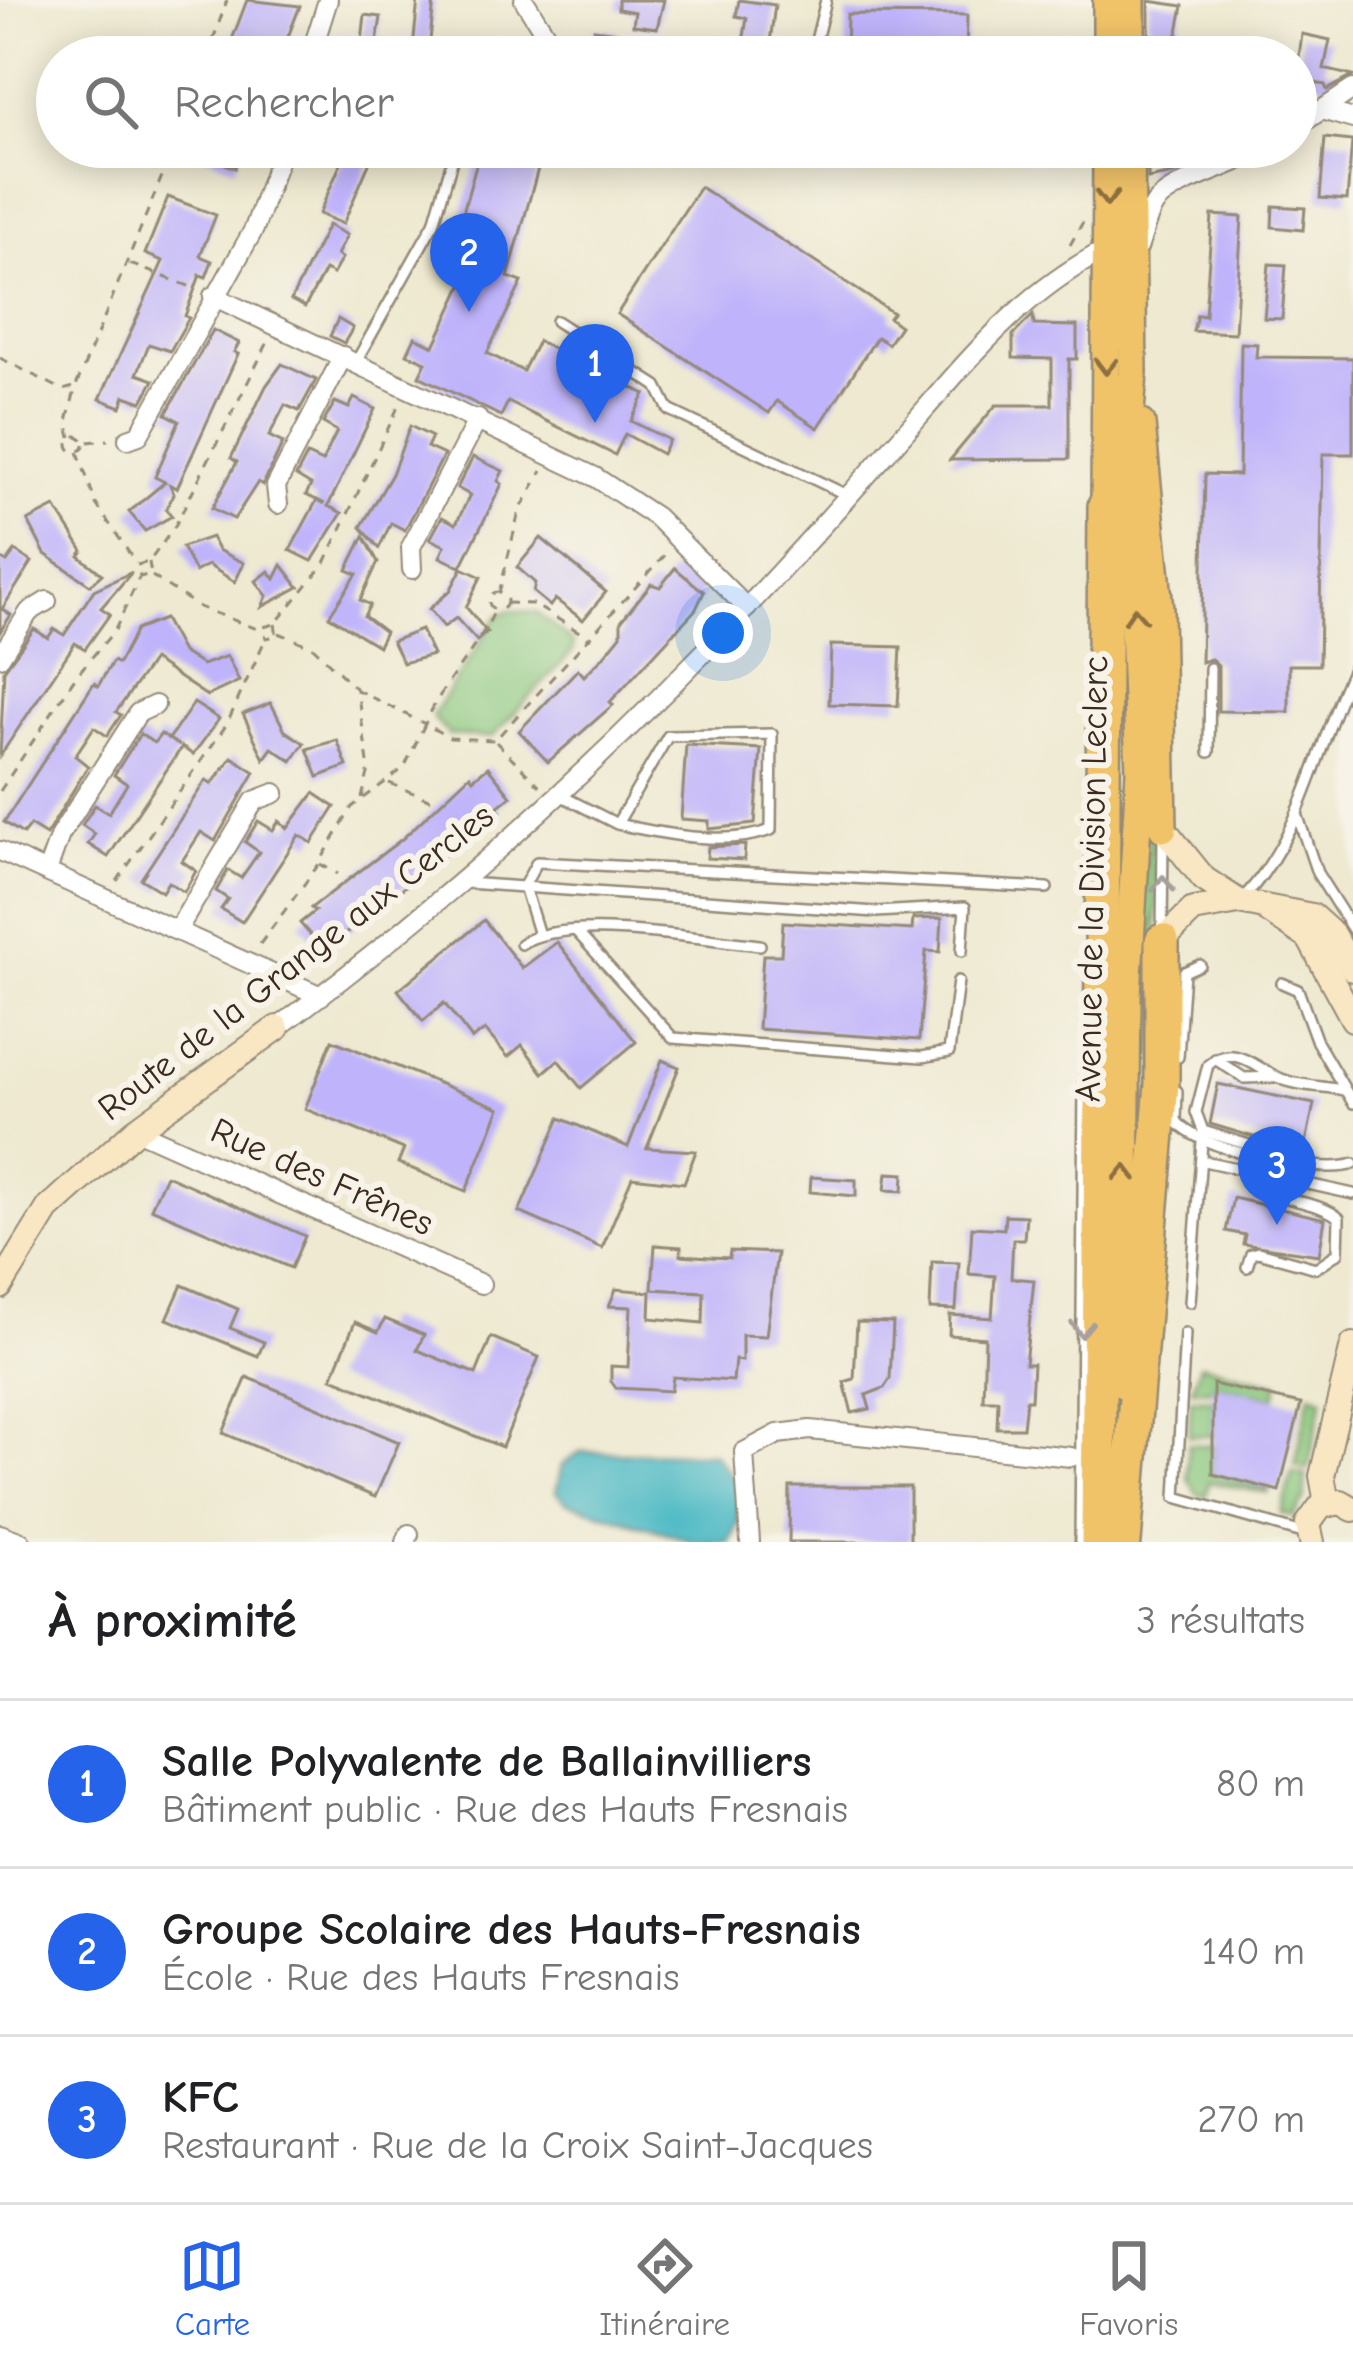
<!DOCTYPE html>
<html lang="fr">
<head>
<meta charset="utf-8">
<style>
	body { margin:0; font-family:"Comic Neue",sans-serif; background:#f6f6f6; color:#202124 }
	.you { position:absolute; left:723px; top:633px; width:42px; height:42px; margin:-30px; border:9px solid #fff; border-radius:50%; background:#1a73e8; box-shadow:0 0 0 18px #1a73e833 }
	.badge { display:grid; place-items:center; width:78px; height:78px; border-radius:50%; background:#2563eb; color:#fff; font-size:39px; font-weight:700 }
	.pin { position:absolute; translate:-50% -99px; filter:drop-shadow(0 3px 6px #0008) }
	.pin::after { content:''; position:absolute; top:63px; width:42px; height:36px; background:inherit; clip-path:polygon(0 0,100% 0,50% 100%) }
	.list { margin:0; padding:0; list-style:none }
	h2 { display:flex; justify-content:space-between; align-items:center; height:156px; margin:0; padding:0 48px; font-size:51px }
	h2 small { font-size:39px; font-weight:400; color:#757577 }
	.list li { display:grid; grid-template-columns:78px 1fr auto; gap:36px; align-items:center; box-sizing:border-box; height:168px; padding:0 48px; border-top:3px solid #e0e0e0 }
	.list b { display:block; font-size:45px; white-space:nowrap }
	.list p { margin:0; font-size:39px; white-space:nowrap; color:#757577 }
	.list em { font-size:39px; font-style:normal; color:#757577 }
	.icon { flex:none; width:66px; height:66px; fill:none; stroke:currentColor; stroke-width:2; stroke-linecap:round; stroke-linejoin:round }
	.map { position:relative; flex:none; width:1353px; height:1542px; overflow:hidden }
	.search { position:absolute; background:#fff; box-shadow:0 6px 30px #0003; left:36px; right:36px; top:36px; height:132px; display:flex; align-items:center; gap:30px; box-sizing:border-box; padding:0 42px; border-radius:66px; color:#757577; font-size:45px }
	.sheet { height:660px; background:#fff }
	nav { display:flex; justify-content:space-around; align-items:center; box-sizing:border-box; height:168px; border-top:3px solid #e0e0e0; background:#fff; font-size:33px; color:#757577 }
	nav a { display:grid; justify-items:center; gap:6px }
	nav .on { color:#2563eb }
	.map>svg:first-child { display:block }
</style>
</head>
<body>
<div class="map">
<svg width="1353" height="1542" viewBox="0 0 1353 1542">
	<rect width="100%" height="100%" fill="#f7f3e8"/>
	<filter id="ink" filterUnits="userSpaceOnUse"><feTurbulence type="fractalNoise" baseFrequency=".00833" numOctaves="2"/><feDisplacementMap in="SourceGraphic" scale="24" xChannelSelector="R" yChannelSelector="G"/><feConvolveMatrix kernelMatrix="1 2 1 2 8 2 1 2 1" color-interpolation-filters="sRGB"/></filter>
	<filter id="wash" filterUnits="userSpaceOnUse"><feTurbulence type="fractalNoise" baseFrequency=".004" numOctaves="4" result="noise"/><feDisplacementMap in="SourceGraphic" scale="48" xChannelSelector="R" yChannelSelector="G"/><feGaussianBlur stdDeviation="2.7" result="paint"/><feColorMatrix in="noise" values="0 0 0 0 0 0 0 0 0 0 0 0 0 0 0 0 0 1.4 0 .05"/><feComposite in="paint" operator="in"/></filter>
	<g filter="url(#wash)">
		<rect width="100%" height="100%" fill="#eee9d0"/>
		<g fill="#8ac87e" stroke="#62794e" stroke-width="3">
			<polygon points="510,610 537,613 573,642 573,651 492,737 449,735 432,716 498,616"/>
			<polygon points="1157,732 1156,1068 1150,1098 1143,1097 1136,997"/>
			<polygon points="1200,1364 1278,1383 1275,1398 1214,1384 1213,1390 1192,1389"/>
			<polygon points="1310,1394 1323,1398 1308,1469 1295,1466"/>
			<polygon points="1191,1399 1213,1399 1213,1436 1189,1436"/>
			<polygon points="1188,1444 1213,1446 1214,1474 1269,1489 1268,1493 1209,1482 1206,1496 1197,1494 1187,1477"/>
			<polygon points="1292,1473 1306,1475 1304,1499 1293,1517 1281,1514"/>
		</g>
		<polygon fill="#4bb9c4" stroke="#437271" stroke-width="3" points="580,1452 713,1453 739,1484 739,1522 730,1542 695,1542 566,1502 556,1492 562,1465"/>
		<g id="blocks">
			<g fill="#bfb3fb">
				<polygon points="247,0 300,6 280,57 261,57 230,45"/>
				<polygon points="418,0 434,0 429,51 413,48"/>
				<polygon points="618,0 664,0 657,28 633,25 635,12 618,9"/>
				<polygon points="739,0 775,5 768,57 741,55 747,18 736,16"/>
				<polygon points="1149,1 1183,6 1173,57 1149,57"/>
				<polygon points="847,14 967,15 966,57 846,57"/>
				<polygon points="365,15 381,17 377,43 362,41"/>
				<polygon points="594,29 618,32 615,57 591,54"/>
				<polygon points="1302,34 1330,40 1324,69 1353,76 1327,90 1325,85 1296,79"/>
				<polygon points="1325,138 1352,141 1347,200 1320,198"/>
				<polygon points="184,147 243,147 235,168"/>
				<polygon points="348,147 374,152 343,224 319,214"/>
				<polygon points="481,147 544,147 508,277 522,282 487,353 523,371 538,341 645,394 631,421 669,440 662,454 625,434 615,455 508,402 501,416 419,376 426,362 407,354 415,337 434,346 480,248 455,241"/>
				<polygon points="1187,147 1236,147 1173,174 1148,179 1148,151"/>
				<polygon points="700,187 893,313 889,318 900,326 888,344 877,337 818,428 777,401 769,413 617,314"/>
				<polygon points="168,197 216,215 200,256 212,261 206,277 200,275 185,316 189,318 170,351 149,344 137,374 154,380 142,402 125,396 121,407 100,399 163,261 145,254"/>
				<polygon points="1273,206 1305,208 1303,230 1272,227"/>
				<polygon points="1212,215 1242,217 1235,333 1193,331 1197,315 1205,316"/>
				<polygon points="328,225 347,235 337,255 342,258 333,274 325,270 305,307 291,300"/>
				<polygon points="1269,264 1286,265 1282,319 1264,318"/>
				<polygon points="1033,315 1034,325 1077,326 1077,359 1069,359 1069,459 950,460 996,405 1052,405 1052,359 1013,358 1013,335"/>
				<polygon points="338,319 353,328 344,343 330,336"/>
				<polygon points="213,330 239,343 234,352 238,354 177,488 170,485 174,494 166,509 172,516 145,531 129,512 165,482 155,477 179,421 166,414"/>
				<polygon points="1241,343 1257,344 1256,357 1353,358 1353,454 1323,454 1319,665 1289,665 1289,712 1218,711 1218,665 1211,659 1201,662 1205,474 1239,475"/>
				<polygon points="282,364 316,380 299,411 285,405 269,436 283,443 263,485 258,482 234,519 212,508 237,462 231,458 266,386"/>
				<polygon points="354,398 375,409 328,506 342,513 312,561 290,550 317,500 325,504 306,495 311,485 296,476 307,455 322,462 337,431 323,423 335,402 349,408"/>
				<polygon points="410,426 432,437 427,447 444,455 405,530 391,523 379,548 361,527 392,474"/>
				<polygon points="473,457 503,471 498,481 502,484 461,567 440,557 445,546 430,539 442,517 456,524 470,495 457,488"/>
				<polygon points="55,507 83,551 79,556 102,574 90,585 45,554 28,521"/>
				<polygon points="364,536 378,562 360,600 370,605 364,616 385,632 378,646 329,616 357,574 347,570"/>
				<polygon points="211,537 218,550 244,563 235,582 208,565 195,572 182,547"/>
				<polygon points="541,538 606,592 583,620 555,599 550,606 533,592 535,583 517,567"/>
				<polygon points="15,551 32,562 2,609 11,615 0,632 0,558 7,562"/>
				<polygon points="282,565 299,587 262,607 267,596 256,581 269,571 275,579"/>
				<polygon points="462,568 481,577 466,607 487,632 477,641 456,618 444,627 429,609 450,591"/>
				<polygon points="675,568 704,592 696,609 610,702 613,705 548,762 519,731 578,669 584,676 603,657 621,635 621,621 651,584 660,587"/>
				<polygon points="132,572 101,608 110,614 85,649 75,643 0,756 4,670 34,629 48,638 54,629 64,635 94,590"/>
				<polygon points="164,619 182,652 202,665 227,656 239,681 207,696 153,660 116,712 121,715 107,736 94,727 75,756 88,766 46,835 30,825 23,834 4,822 94,683 98,686 113,661 118,664 136,630"/>
				<polygon points="421,630 433,655 403,663 392,641"/>
				<polygon points="831,645 901,647 898,706 829,704"/>
				<polygon points="194,703 219,719 193,755 182,747 108,857 88,844 95,834 82,825 95,805 109,813 127,784 114,775 140,734 154,743 161,734 180,746 169,739"/>
				<polygon points="271,703 285,731 304,743 292,761 272,748 264,759 243,714"/>
				<polygon points="337,740 347,766 318,777 307,749"/>
				<polygon points="686,745 761,749 755,824 709,829 709,821 681,819"/>
				<polygon points="232,757 255,772 215,841 201,832 182,861 196,871 184,892 168,882 162,892 141,879 206,780 212,784"/>
				<polygon points="488,767 511,796 497,807 500,811 324,951 300,923 315,911 311,908 402,839 470,775 473,779"/>
				<polygon points="314,793 335,807 312,843 299,835 242,922 221,909 228,899 216,891 228,870 241,878 259,852 245,842 258,821 273,830 279,821 288,828"/>
				<polygon points="745,845 744,860 707,858 708,847"/>
				<polygon points="942,918 940,952 926,951 919,1040 758,1029 763,955 781,955 783,922 912,930 913,919"/>
				<polygon points="484,920 522,968 557,942 636,1042 581,1088 558,1060 543,1073 522,1045 508,1057 485,1030 472,1039 444,1003 423,1021 398,990"/>
				<polygon points="332,1040 500,1108 466,1191 398,1163 404,1149 305,1109"/>
				<polygon points="662,1060 679,1067 647,1148 696,1151 684,1183 632,1177 602,1248 519,1212 560,1118 628,1147"/>
				<polygon points="1218,1084 1314,1104 1304,1152 1210,1124"/>
				<polygon points="887,1173 904,1174 903,1191 885,1190"/>
				<polygon points="166,1175 305,1236 291,1268 151,1208"/>
				<polygon points="811,1177 856,1180 856,1196 810,1192"/>
				<polygon points="1233,1198 1325,1219 1319,1255 1243,1244 1245,1235 1226,1231"/>
				<polygon points="1005,1215 1026,1216 1024,1239 1013,1239 1011,1278 1034,1280 1025,1364 1033,1364 1031,1400 1026,1400 1023,1428 997,1428 998,1400 983,1400 985,1338 949,1335 950,1315 992,1318 995,1276 969,1274 972,1227 1004,1229"/>
				<polygon points="655,1245 681,1247 681,1255 710,1257 729,1258 730,1251 777,1253 766,1336 742,1335 742,1361 735,1360 733,1381 673,1377 671,1391 616,1388 611,1381 611,1366 628,1367 631,1307 609,1306 616,1289 651,1292 650,1318 703,1323 704,1292 652,1289"/>
				<polygon points="932,1262 959,1263 956,1310 930,1309"/>
				<polygon points="182,1285 238,1309 230,1328 264,1342 258,1356 167,1319"/>
				<polygon points="385,1319 424,1335 417,1350 476,1374 491,1337 539,1357 502,1447 332,1378 355,1322 378,1332"/>
				<polygon points="857,1322 893,1323 890,1379 884,1388 866,1395 870,1409 852,1413 844,1382 854,1379"/>
				<polygon points="247,1377 399,1442 375,1497 223,1433"/>
				<polygon points="1213,1384 1301,1404 1279,1491 1213,1474"/>
				<polygon points="790,1487 910,1487 910,1542 789,1542"/>
			</g>
		</g>
	</g>
	<g filter="url(#ink)">
		<use href="#blocks" fill-opacity="0" stroke="#948a77" stroke-width="3"/>
		<g fill="none" stroke-linecap="round" stroke-linejoin="round">
			<g stroke="#948a77" stroke-width="14">
				<g id="lane">
					<polyline points="812,57 826,0"/>
					<polyline points="556,321 657,386 669,410 849,496"/>
					<polyline points="356,362 434,223 456,147"/>
					<polyline points="1209,752 1210,668"/>
					<path d="M560,795L617,824L668,736L772,734L771,830C725,847 665,834 617,824"/>
					<polyline points="1297,814 1317,873 1353,930"/>
					<polyline points="466,883 876,912 965,907 962,951"/>
					<path d="M1243,898C1304,834 1316,746 1353,669"/>
					<polyline points="576,931 673,1038 922,1057 949,1052 958,981"/>
					<polyline points="538,932 524,886 537,862 1047,888"/>
					<polyline points="1162,936 1163,838"/>
					<path d="M521,944C565,914 704,940 760,945"/>
					<polyline points="1282,983 1298,990 1317,1042 1353,1103"/>
					<polyline points="1178,1057 1184,972 1200,965"/>
					<polyline points="1215,1059 1244,1078 1277,1077"/>
					<path d="M1177,1091L1176,1120C1192,1149 1323,1176 1353,1164"/>
					<path d="M1295,1159L1203,1131L1196,1112L1208,1065C1234,1043 1253,1066 1277,1077C1295,1086 1323,1086 1343,1090"/>
					<polyline points="1204,1161 1353,1194"/>
					<path d="M1247,1267L1251,1254L1258,1252L1316,1268L1338,1253L1339,1218C1315,1197 1270,1206 1257,1173"/>
					<polyline points="1190,1302 1202,1142"/>
					<polyline points="1185,1333 1176,1497 1303,1533"/>
					<polyline points="1080,1542 1084,1081 1089,1069"/>
				</g>
			</g>
			<g stroke="#948a77" stroke-width="22">
				<g id="street">
					<polyline points="524,0 554,48"/>
					<polyline points="310,57 328,0"/>
					<polyline points="1322,110 1353,119"/>
					<polyline points="1296,127 1353,89"/>
					<path d="M1138,248C1143,235 1147,215 1155,204C1173,181 1238,165 1266,147"/>
					<polyline points="213,296 595,477 656,517 747,608"/>
					<polyline points="128,439 139,435 254,229 283,147"/>
					<polyline points="278,504 276,486 343,356"/>
					<polyline points="412,569 411,547 478,419"/>
					<polyline points="0,657 29,612 47,601"/>
					<polyline points="0,851 321,996"/>
					<polyline points="47,871 60,835 138,713 155,705"/>
					<polyline points="178,929 254,801 275,793"/>
					<path d="M277,1028C448,902 604,760 749,605C803,548 855,489 907,430C969,359 1022,292 1107,249"/>
					<polyline points="136,1130 481,1284"/>
					<polyline points="0,1534 21,1542"/>
					<polyline points="406,1542 409,1534"/>
					<polyline points="750,1542 744,1452 778,1434 810,1430 1071,1457"/>
				</g>
			</g>
			<g stroke="#948a77" stroke-width="28">
				<g id="secondary">
					<polyline points="1163,828 1204,879 1239,902"/>
					<polyline points="1269,911 1309,938 1353,1019"/>
					<polyline points="1162,941 1193,910 1239,902 1312,916 1332,934 1353,969"/>
					<polyline points="0,1287 48,1209 136,1130 277,1028"/>
					<polyline points="1327,1503 1322,1476 1353,1345"/>
					<polyline points="1312,1542 1308,1524 1321,1506 1341,1502 1353,1509"/>
				</g>
			</g>
			<g stroke="#948a77" stroke-width="32">
				<g id="primary">
					<polyline points="1107,57 1107,0"/>
					<polyline points="1131,57 1131,0"/>
					<polyline points="1141,424 1159,609 1163,828"/>
					<polyline points="1105,506 1107,147"/>
					<polyline points="1123,1384 1127,994 1140,771 1127,452 1133,373 1130,147"/>
				</g>
			</g>
			<g stroke="#948a77" stroke-width="38">
				<g id="highway">
					<polyline points="1098,1542 1105,506"/>
					<polyline points="1124,1542 1162,1084 1162,941"/>
				</g>
			</g>
			<g stroke="#948a77" stroke-width="3" stroke-dasharray="9 9" stroke-linecap="butt">
				<polyline points="207,57 227,0"/>
				<polyline points="1070,245 1083,222"/>
				<polyline points="130,264 194,288"/>
				<polyline points="0,358 63,390 74,387"/>
				<circle cx="76" cy="444" r="8"/>
				<polyline points="71,437 67,421 76,386 174,147"/>
				<polyline points="88,442 108,440"/>
				<polyline points="78,452 96,504 136,563"/>
				<polyline points="149,562 151,574 140,577 137,565 149,562 175,526 268,342"/>
				<polyline points="152,576 199,607 260,630"/>
				<circle cx="498" cy="601" r="9"/>
				<polyline points="499,593 519,512 542,471"/>
				<polyline points="506,603 533,604 591,639"/>
				<polyline points="275,624 277,636 266,638 263,627 275,624 325,563 399,405"/>
				<polyline points="279,633 313,647 356,689"/>
				<polyline points="496,742 540,786"/>
				<polyline points="389,783 431,800"/>
				<polyline points="0,791 76,676 115,630 139,578"/>
				<path d="M362,798L369,769L357,690L425,724C443,681 476,652 495,610"/>
				<polyline points="320,864 338,874"/>
				<polyline points="117,881 227,724 265,640"/>
				<polyline points="260,944 319,864 352,807 404,768 425,724 450,738 495,740 667,553"/>
			</g>
			<use href="#lane" stroke="#fff" stroke-width="9"/>
			<use href="#street" stroke="#fff" stroke-width="18"/>
			<use href="#secondary" stroke="#f9e7c3" stroke-width="24"/>
			<use href="#primary" stroke="#f1c369" stroke-width="27"/>
			<use href="#highway" stroke="#f1c369" stroke-width="33"/>
		</g>
		<defs><path id="oneway-chevron" d="M-2-3.5L2.5 0L-2 3.5" fill="none" stroke-width="1.6" stroke-linecap="round" stroke-linejoin="round" transform="scale(3)"/></defs>
		<g stroke="#8d6f40">
			<use href="#oneway-chevron" transform="translate(1107 198) rotate(90)"/>
			<use href="#oneway-chevron" transform="translate(1106 366) rotate(91)"/>
			<use href="#oneway-chevron" transform="translate(1135 616) rotate(-94)"/>
			<use href="#oneway-chevron" transform="translate(1125 1173) rotate(-89)"/>
		</g>
		<g stroke="#a79f9a">
			<use href="#oneway-chevron" transform="translate(1163 884) rotate(-90)"/>
			<use href="#oneway-chevron" transform="translate(1082 1329) rotate(91)"/>
		</g>
	</g>
	<g text-anchor="middle" dominant-baseline="central" stroke-width="12" stroke-linejoin="round" paint-order="stroke">
		<g font-size="36" fill="#3b2a1e" stroke="#f7f3e8">
			<text transform="translate(1092 879) rotate(-89)">Avenue de la Division Leclerc</text>
			<text transform="translate(296 962) rotate(-38)">Route de la Grange aux Cercles</text>
			<text transform="translate(322 1177) rotate(24)">Rue des Frênes</text>
		</g>
	</g>
</svg>
<div class="you"></div>
<div class="pin badge" style="left:595px;top:423px">1</div>
<div class="pin badge" style="left:469px;top:312px">2</div>
<div class="pin badge" style="left:1277px;top:1225px">3</div>
<div class="search"><svg class="icon" aria-label="search" viewBox="0 0 24 24"><circle cx="10" cy="10" r="6"/><path d="M15 15l6 6"/></svg>Rechercher</div>
</div>
<section class="sheet">
<h2>À proximité<small>3 résultats</small></h2>
<ul class="list">
<li><span class="badge">1</span><div><b>Salle Polyvalente de Ballainvilliers</b><p>Bâtiment public · Rue des Hauts Fresnais</p></div><em>80 m</em></li>
<li><span class="badge">2</span><div><b>Groupe Scolaire des Hauts-Fresnais</b><p>École · Rue des Hauts Fresnais</p></div><em>140 m</em></li>
<li><span class="badge">3</span><div><b>KFC</b><p>Restaurant · Rue de la Croix Saint-Jacques</p></div><em>270 m</em></li>
</ul>
</section>
<nav>
<a class="on"><svg class="icon" aria-label="map" viewBox="0 0 24 24"><path d="M3 6l6-2 6 2 6-2v14l-6 2-6-2-6 2zM9 4v14M15 6v14"/></svg>Carte</a>
<a><svg class="icon" aria-label="directions" viewBox="0 0 24 24"><path d="M12 3l9 9-9 9-9-9zM9 14v-3h6M13 9l2 2-2 2"/></svg>Itinéraire</a>
<a><svg class="icon" aria-label="saved" viewBox="0 0 24 24"><path d="M7 4h10v16l-5-4-5 4z"/></svg>Favoris</a>
</nav>
</body>
</html>
